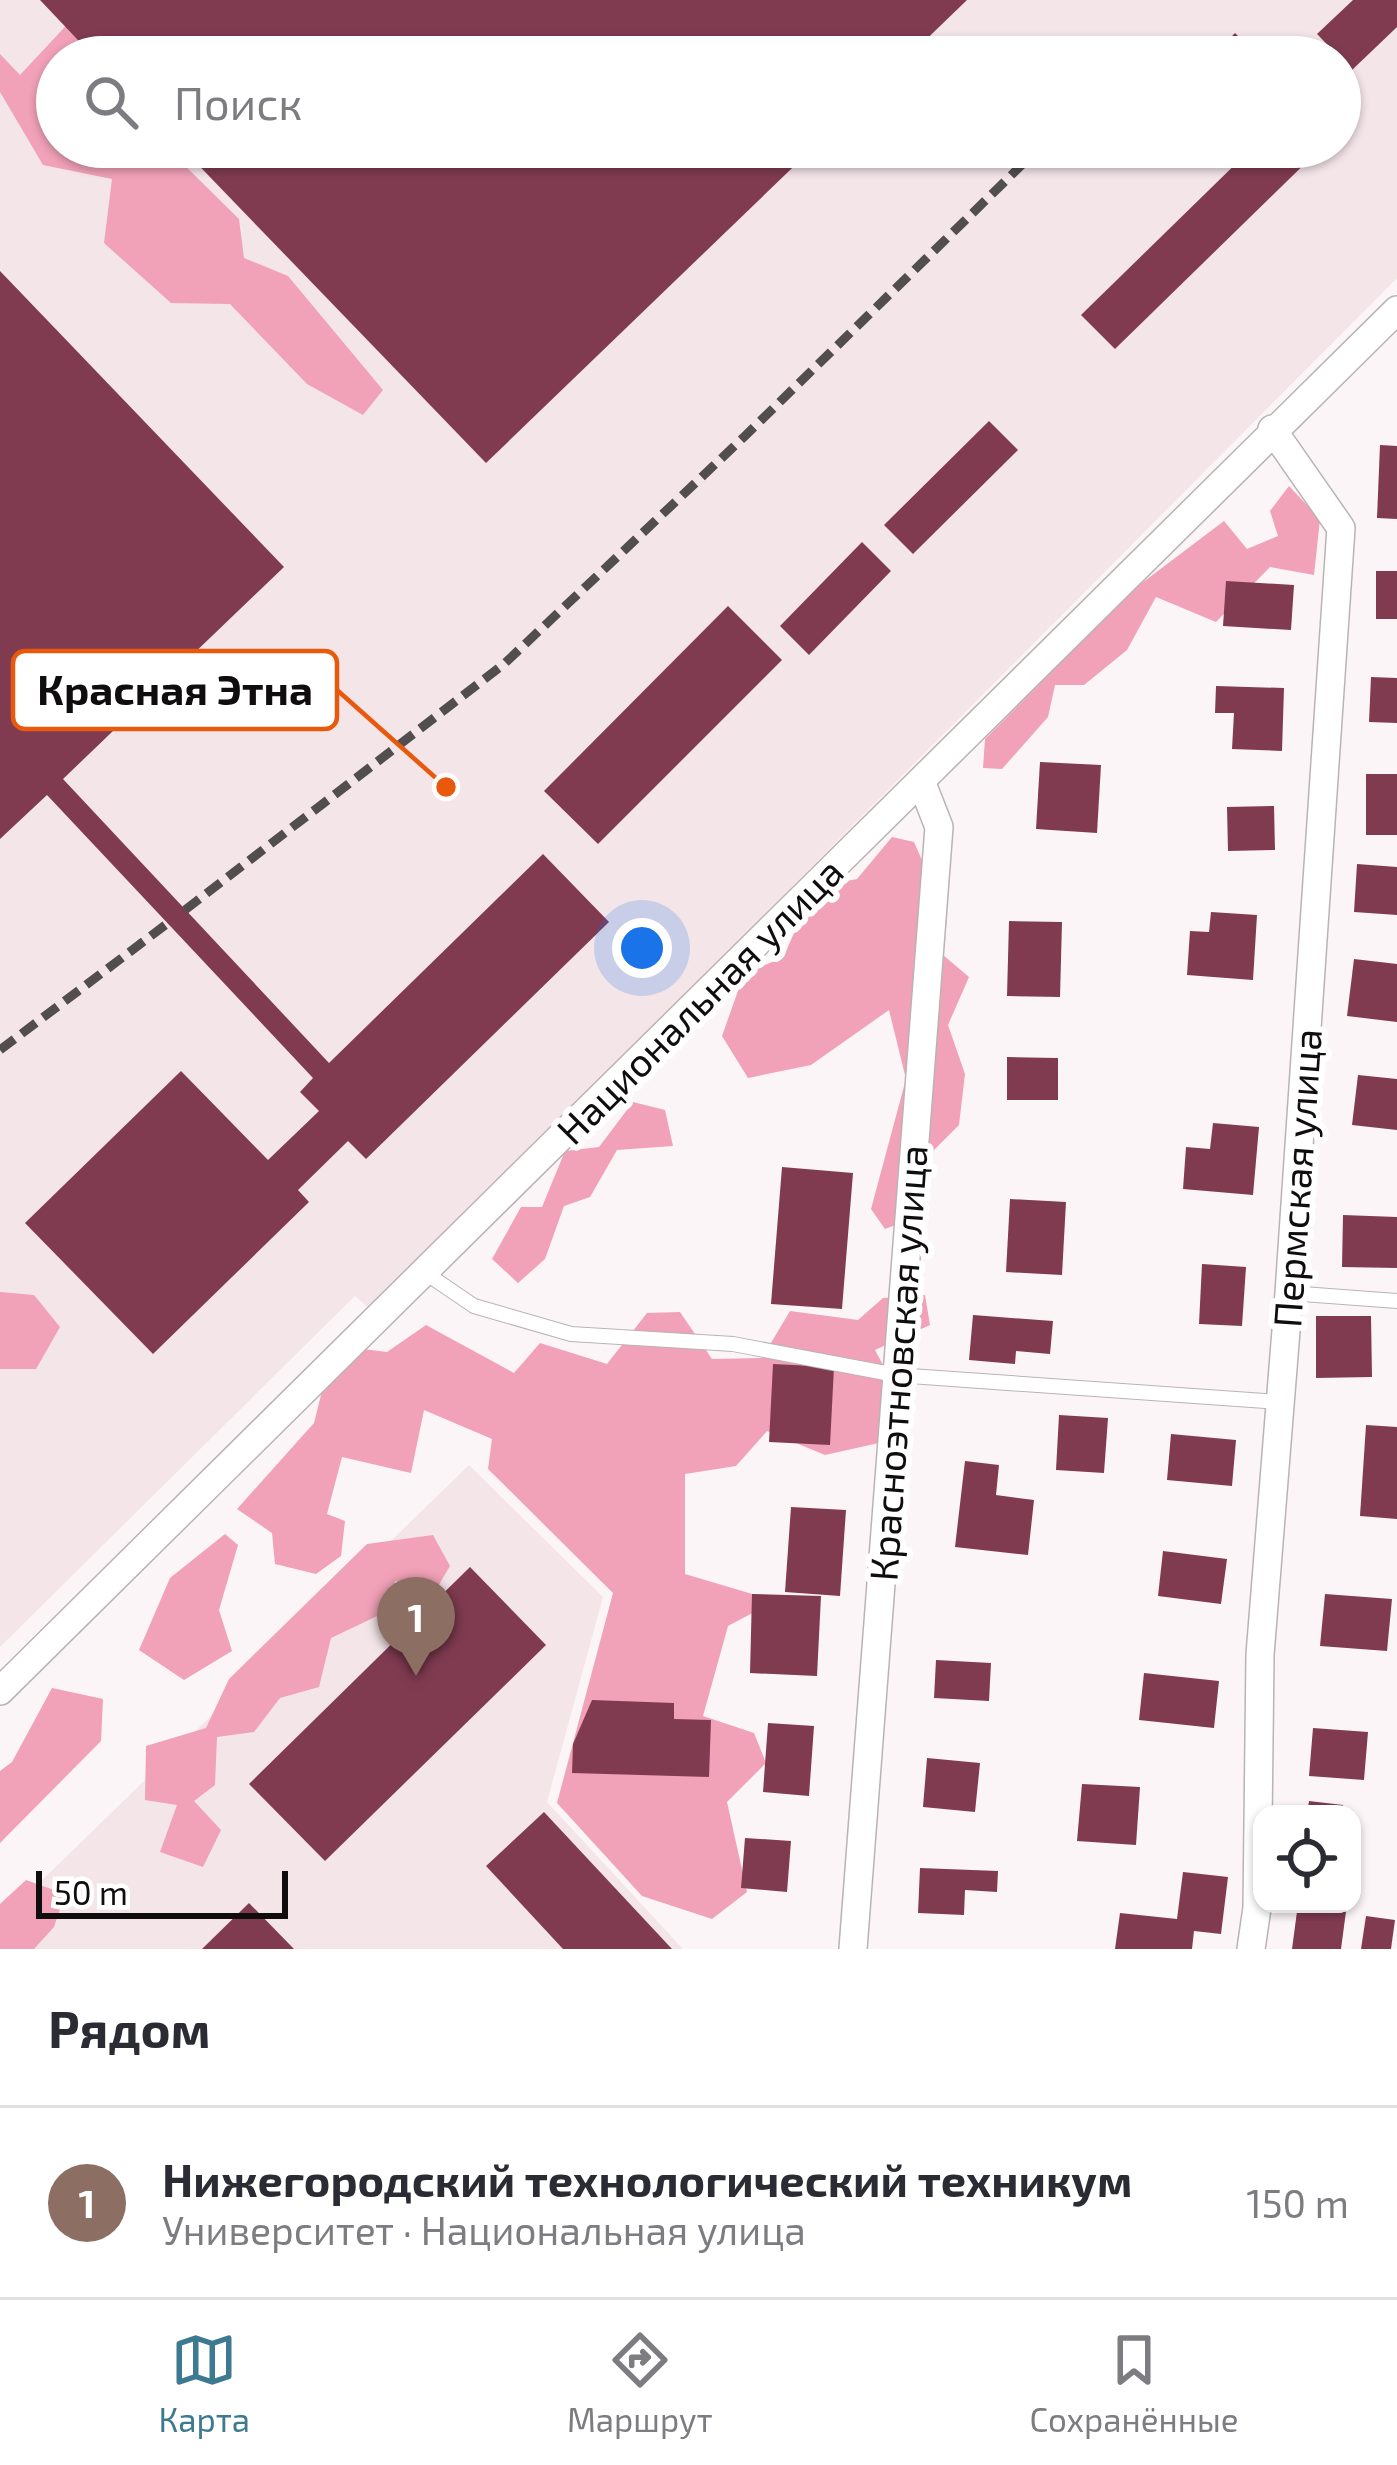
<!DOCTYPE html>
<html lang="ru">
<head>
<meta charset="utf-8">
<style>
	body { margin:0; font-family:"Exo 2",sans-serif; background:#f2f2f3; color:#2b2b33 }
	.controls { position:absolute; right:36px; bottom:36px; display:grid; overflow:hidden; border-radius:24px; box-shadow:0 3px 9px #0004 }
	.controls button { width:108px; height:108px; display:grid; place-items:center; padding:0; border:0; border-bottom:3px solid #e1e1e2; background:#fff; color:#2b2b33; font:60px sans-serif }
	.scale { position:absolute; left:36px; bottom:30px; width:252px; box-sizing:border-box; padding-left:12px; border:6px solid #100d0e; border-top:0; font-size:33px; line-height:42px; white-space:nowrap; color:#100d0e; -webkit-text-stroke:9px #fff; paint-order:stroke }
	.you { position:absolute; left:642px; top:948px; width:42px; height:42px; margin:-30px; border:9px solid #fff; border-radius:50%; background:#1a73e8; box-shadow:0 0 0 18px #1a73e833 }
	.badge { display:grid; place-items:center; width:78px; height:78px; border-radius:50%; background:#3d7991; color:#fff; font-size:39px; font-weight:700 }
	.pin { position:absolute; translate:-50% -99px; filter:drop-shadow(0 3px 6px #0008) }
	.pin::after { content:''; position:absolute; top:63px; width:42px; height:36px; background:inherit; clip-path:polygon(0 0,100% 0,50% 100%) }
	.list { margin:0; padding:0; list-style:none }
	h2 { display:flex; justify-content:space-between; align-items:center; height:156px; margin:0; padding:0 48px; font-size:51px }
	h2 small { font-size:39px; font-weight:400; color:#7c7c81 }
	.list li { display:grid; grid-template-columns:78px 1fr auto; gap:36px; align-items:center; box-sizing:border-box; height:192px; padding:0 48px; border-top:3px solid #e1e1e2 }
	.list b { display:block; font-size:45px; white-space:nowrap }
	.list p { margin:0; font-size:39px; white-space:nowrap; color:#7c7c81 }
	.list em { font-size:39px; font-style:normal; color:#7c7c81 }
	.icon { flex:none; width:66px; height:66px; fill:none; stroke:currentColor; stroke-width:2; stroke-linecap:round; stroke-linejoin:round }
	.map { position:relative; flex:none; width:1397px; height:1949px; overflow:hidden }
	.search { position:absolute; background:#fff; box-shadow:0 3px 9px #0004; left:36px; right:36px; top:36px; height:132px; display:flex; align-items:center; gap:30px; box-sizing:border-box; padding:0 42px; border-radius:66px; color:#7c7c81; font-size:45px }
	.sheet { height:348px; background:#fff }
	nav { display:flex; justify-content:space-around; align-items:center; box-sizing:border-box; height:168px; border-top:3px solid #e1e1e2; background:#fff; font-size:33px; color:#7c7c81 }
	nav a { display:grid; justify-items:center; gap:6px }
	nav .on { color:#3d7991 }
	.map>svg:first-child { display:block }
</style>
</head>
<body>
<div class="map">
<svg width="1397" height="1949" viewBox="0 0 1397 1949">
	<rect width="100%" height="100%" fill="#fcf5f7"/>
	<g fill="#f4e5e9" fill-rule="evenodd">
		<path d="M0,0H1397V278L371,1310L355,1296L0,1647ZM57,57H1340V147H57Z"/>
		<polygon points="469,1465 603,1597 547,1802 683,1949 0,1949 0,1921"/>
	</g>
	<g fill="#f1a1b8">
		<polygon points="90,0 127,57 57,57 57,147 166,147 239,219 244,258 288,276 383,390 363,415 307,384 230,304 171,303 104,243 112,179 43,165 0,92 0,54 20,75"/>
		<polygon points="1289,486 1320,519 1314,575 1270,567 1216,622 1156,597 1127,650 1084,685 1055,685 1048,717 1002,769 983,768 985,739 1134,589 1224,521 1247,549 1278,536 1270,511"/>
		<path d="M892,837L914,842L947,917L943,955L969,977L948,1025L965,1074L959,1125L931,1153L920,1216L885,1229L871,1209L906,1079L889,1010L811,1065L748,1078L722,1036L744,974L784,957C799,919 815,886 857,879Z"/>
		<polygon points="633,1102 665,1110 673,1146 617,1150 590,1197 564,1206 545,1259 518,1283 492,1259 521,1207 542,1207 565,1151 599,1147"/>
		<polygon points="0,1292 34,1295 60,1327 36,1369 0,1369"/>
		<polygon points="925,1295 930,1325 875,1350 906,1408 901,1438 825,1455 767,1431 736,1466 685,1474 685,1574 810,1611 760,1609 728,1626 703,1716 754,1733 766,1763 727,1802 747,1892 712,1919 642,1896 557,1803 613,1593 488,1469 492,1439 424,1410 411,1473 342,1457 327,1514 345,1521 341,1556 316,1574 275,1564 272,1533 237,1509 314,1423 322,1391 363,1349 387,1352 426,1325 514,1373 540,1343 607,1364 647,1313 680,1312 712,1359 762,1358 790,1311 858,1320 883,1298"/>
		<polygon points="225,1534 238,1545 219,1610 232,1651 184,1680 139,1650 170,1578"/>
		<polygon points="433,1535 450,1566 434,1593 395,1581 392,1609 331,1638 319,1687 280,1698 254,1732 217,1737 215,1785 194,1801 221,1830 203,1867 160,1852 177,1805 145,1800 146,1746 206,1728 229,1679 367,1544"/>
		<polygon points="52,1688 103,1699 101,1741 0,1843 0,1771 12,1762"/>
		<polygon points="26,1880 65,1894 54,1927 34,1949 0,1949 0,1904"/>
	</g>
	<g fill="#803b51">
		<polygon points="40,0 967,0 908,57 94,57"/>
		<polygon points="1353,0 1397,0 1397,27 1352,70 1317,34"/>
		<polygon points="1235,33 1259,57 1211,57"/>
		<polygon points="181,147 814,147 486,463"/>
		<polygon points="1253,147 1322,147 1115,349 1081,315"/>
		<polygon points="0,271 284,567 63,779 329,1063 543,854 609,922 366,1159 348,1141 298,1190 309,1202 153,1354 25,1223 181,1071 268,1160 319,1111 300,1092 313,1078 47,795 0,839"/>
		<polygon points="989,421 1018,450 913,554 884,525"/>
		<polygon points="1380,445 1397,446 1397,519 1377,518"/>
		<polygon points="862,542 891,571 809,655 780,626"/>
		<rect x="1376" y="571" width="21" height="48"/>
		<polygon points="1226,581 1294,585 1291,630 1223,626"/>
		<polygon points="728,606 782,660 598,844 544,791"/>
		<polygon points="1371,677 1397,678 1397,723 1369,722"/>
		<polygon points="1216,686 1284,688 1282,751 1232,749 1234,713 1215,713"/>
		<polygon points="1040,762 1101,765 1097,833 1036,829"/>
		<rect x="1366" y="774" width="31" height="61"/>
		<polygon points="1274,806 1275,850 1228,851 1227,807"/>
		<polygon points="1357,864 1397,867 1397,915 1354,912"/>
		<polygon points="1211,912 1257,915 1253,980 1187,975 1190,931 1209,932"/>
		<polygon points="1009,921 1062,922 1060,997 1007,996"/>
		<polygon points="1354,959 1397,964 1397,1022 1347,1016"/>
		<polygon points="1007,1057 1058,1058 1058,1100 1007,1100"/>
		<polygon points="1358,1075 1397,1079 1397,1130 1352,1125"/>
		<polygon points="1213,1123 1259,1127 1253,1195 1183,1189 1186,1147 1210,1149"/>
		<polygon points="782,1167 853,1173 842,1309 771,1304"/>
		<polygon points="1010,1199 1066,1202 1062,1275 1006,1272"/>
		<polygon points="1343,1215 1397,1217 1397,1268 1342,1267"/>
		<polygon points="1202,1264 1246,1267 1242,1326 1199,1324"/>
		<polygon points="973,1315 1053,1321 1050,1354 1016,1351 1015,1364 969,1360"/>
		<polygon points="1316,1316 1371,1316 1372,1377 1316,1378"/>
		<polygon points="773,1364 834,1367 830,1445 769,1442"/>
		<polygon points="1059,1415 1108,1418 1104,1473 1056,1470"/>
		<polygon points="1366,1425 1397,1427 1397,1519 1360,1516"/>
		<polygon points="1171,1434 1236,1440 1232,1486 1167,1480"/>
		<polygon points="965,1461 999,1465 996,1495 1034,1500 1028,1555 955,1547"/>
		<polygon points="791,1507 846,1510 840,1596 785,1592"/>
		<polygon points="1163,1551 1227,1559 1221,1604 1158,1596"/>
		<polygon points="470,1567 546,1645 325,1861 249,1784"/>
		<polygon points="752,1594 821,1596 817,1676 750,1673"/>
		<polygon points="1325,1594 1392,1599 1387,1651 1320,1646"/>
		<polygon points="936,1660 991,1663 989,1701 934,1698"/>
		<polygon points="1144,1673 1219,1681 1214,1728 1139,1720"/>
		<polygon points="592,1700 674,1703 674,1719 711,1720 709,1777 572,1773 573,1744"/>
		<polygon points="768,1723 814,1726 809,1796 763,1792"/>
		<polygon points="1313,1728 1368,1732 1364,1780 1309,1776"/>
		<polygon points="927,1758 980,1763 975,1812 923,1807"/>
		<polygon points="1082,1784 1140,1787 1136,1845 1077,1841"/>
		<polygon points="1309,1801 1343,1805 1342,1814 1307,1814"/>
		<polygon points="544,1812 672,1949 563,1949 486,1866"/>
		<polygon points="745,1838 791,1841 787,1892 741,1888"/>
		<polygon points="920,1868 998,1871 997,1892 965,1890 964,1915 918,1913"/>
		<polygon points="1183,1872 1228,1877 1221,1934 1194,1931 1192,1949 1115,1949 1120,1913 1177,1919"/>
		<polygon points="249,1903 294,1949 202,1949"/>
		<polygon points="1298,1904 1347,1904 1341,1949 1292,1949"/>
		<polygon points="1366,1916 1395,1920 1391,1949 1361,1949"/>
	</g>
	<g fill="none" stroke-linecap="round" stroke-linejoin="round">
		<g stroke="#bab3b4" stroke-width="16">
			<g id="service">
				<polyline points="424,1272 474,1306 571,1334 733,1344 896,1375 1278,1402"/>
				<polyline points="1289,1293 1397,1301"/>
			</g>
		</g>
		<g stroke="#bab3b4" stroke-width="30">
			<g id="minor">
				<polyline points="0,1691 1397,310"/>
				<polyline points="853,1949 939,827 921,781"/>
				<polyline points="1251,1949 1257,1908 1260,1655 1289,1293 1341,528 1272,429"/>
			</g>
		</g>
		<use href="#service" stroke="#fff" stroke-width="14"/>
		<use href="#minor" stroke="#fff" stroke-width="27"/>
		<g stroke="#524e4f" stroke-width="9" stroke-dasharray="18 9" stroke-linecap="butt">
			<polyline points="185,910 504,664 745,436 1040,147"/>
			<polyline points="0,1050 168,923"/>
		</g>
	</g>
	<g text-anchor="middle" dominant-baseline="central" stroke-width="12" stroke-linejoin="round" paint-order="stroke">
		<g font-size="39" fill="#100d0e" stroke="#fff">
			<text transform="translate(699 1000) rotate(-45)">Национальная улица</text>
			<text transform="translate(1296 1178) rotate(-86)">Пермская улица</text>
			<text transform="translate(897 1363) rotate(-86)">Красноэтновская улица</text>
		</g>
	</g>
	<path fill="none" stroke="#e8590c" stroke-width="4.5" d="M446 787L337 690"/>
	<circle fill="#e8590c" stroke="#fff" stroke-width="4.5" cx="446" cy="787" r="12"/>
	<rect fill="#fff" stroke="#e8590c" stroke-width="4.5" x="13" y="651" width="324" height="78" rx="12"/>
	<g font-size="42" text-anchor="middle" font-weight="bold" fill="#100d0e">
		<text x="175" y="705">Красная Этна</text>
	</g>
</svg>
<div class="controls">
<button><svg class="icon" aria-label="locate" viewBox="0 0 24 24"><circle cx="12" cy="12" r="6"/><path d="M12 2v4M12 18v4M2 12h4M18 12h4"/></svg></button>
</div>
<div class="scale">50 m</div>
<div class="you"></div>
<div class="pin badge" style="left:416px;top:1676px;background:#8d6e63">1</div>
<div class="search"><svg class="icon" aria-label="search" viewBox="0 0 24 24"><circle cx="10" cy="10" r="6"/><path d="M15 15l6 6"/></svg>Поиск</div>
</div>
<section class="sheet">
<h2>Рядом<small></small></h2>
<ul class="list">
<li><span class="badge" style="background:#8d6e63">1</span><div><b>Нижегородский технологический техникум</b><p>Университет · Национальная улица</p></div><em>150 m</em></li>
</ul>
</section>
<nav>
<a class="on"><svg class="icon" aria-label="map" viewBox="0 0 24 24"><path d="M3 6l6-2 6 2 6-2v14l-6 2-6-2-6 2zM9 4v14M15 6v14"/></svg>Карта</a>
<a><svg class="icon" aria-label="directions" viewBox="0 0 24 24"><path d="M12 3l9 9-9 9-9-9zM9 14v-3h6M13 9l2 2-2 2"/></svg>Маршрут</a>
<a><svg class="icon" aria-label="saved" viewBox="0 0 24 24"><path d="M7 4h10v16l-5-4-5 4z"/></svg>Сохранённые</a>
</nav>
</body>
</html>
